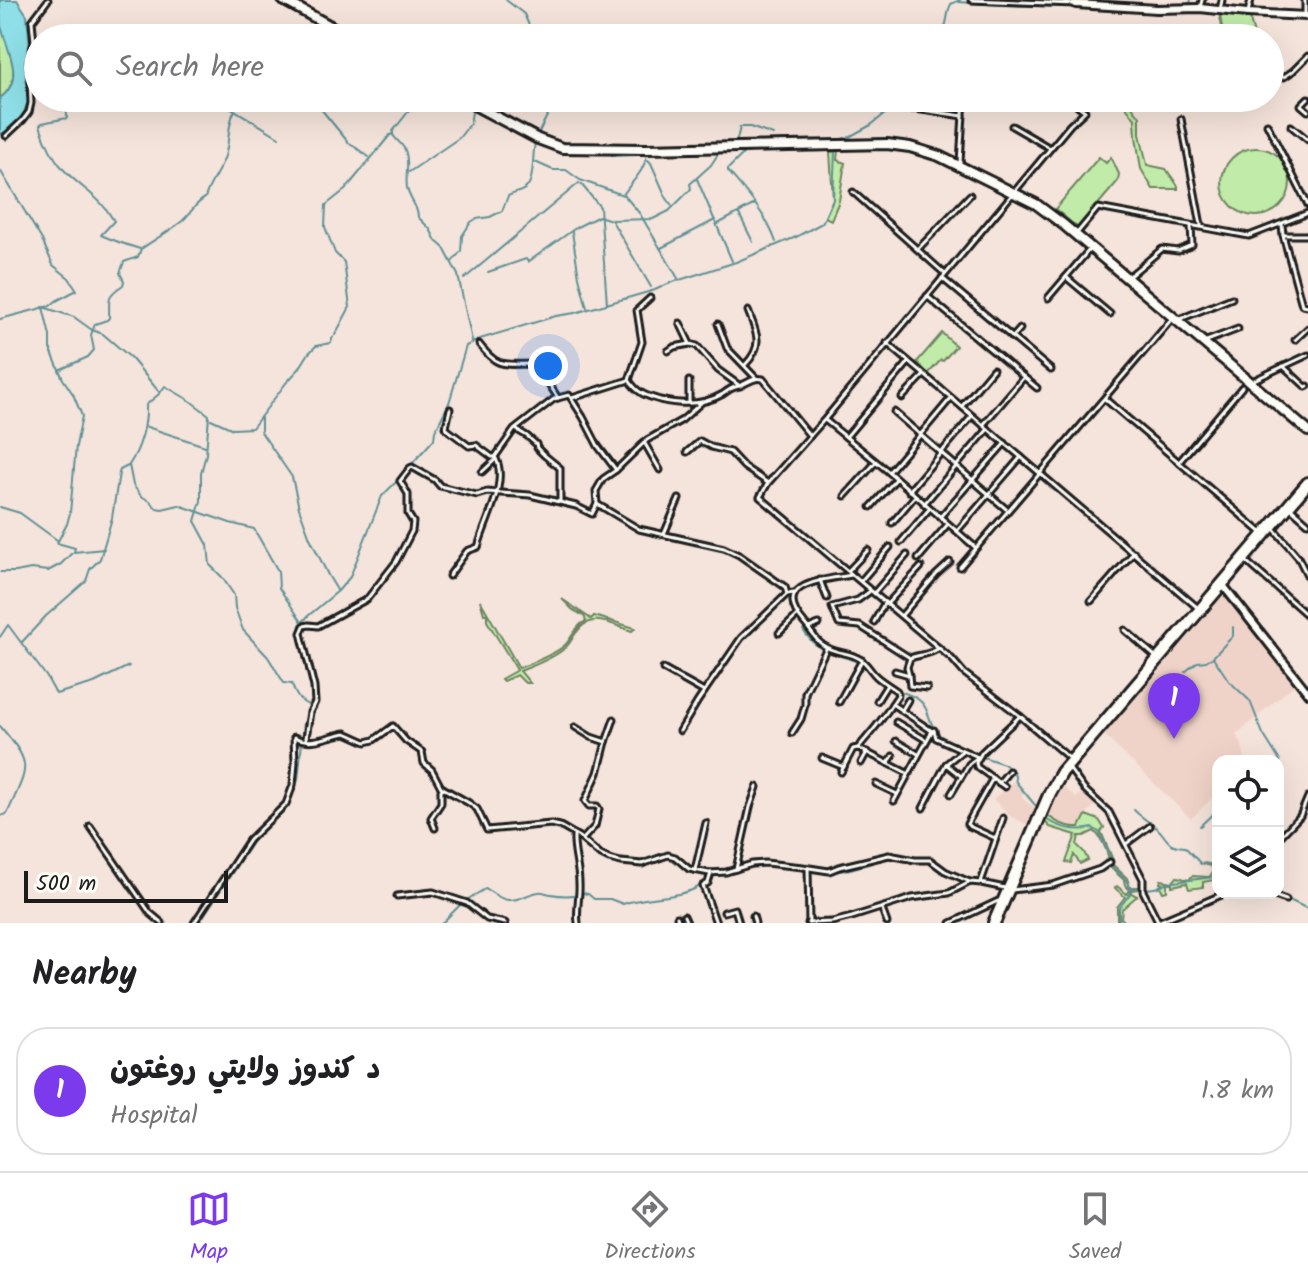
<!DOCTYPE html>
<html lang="en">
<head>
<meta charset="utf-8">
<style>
	body { margin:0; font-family:Kalam,"Playpen Sans Arabic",sans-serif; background:#f6f6f6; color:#202124 }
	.controls { position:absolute; right:24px; bottom:24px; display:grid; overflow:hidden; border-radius:16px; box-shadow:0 8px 32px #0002 }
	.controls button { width:72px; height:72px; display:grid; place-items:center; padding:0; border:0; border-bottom:2px solid #e0e0e0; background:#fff; color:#202124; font:40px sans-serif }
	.scale { position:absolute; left:24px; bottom:20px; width:204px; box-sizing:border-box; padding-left:8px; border:4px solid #1c1c1c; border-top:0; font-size:22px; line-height:28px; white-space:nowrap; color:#1c1c1c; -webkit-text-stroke:6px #fdfcf7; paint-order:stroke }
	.you { position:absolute; left:548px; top:366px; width:28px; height:28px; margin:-20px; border:6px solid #fff; border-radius:50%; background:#1a73e8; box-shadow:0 0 0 12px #1a73e833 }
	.badge { display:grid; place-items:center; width:52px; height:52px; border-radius:50%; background:#7c3aed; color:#fff; font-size:26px; font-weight:700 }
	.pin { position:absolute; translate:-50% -66px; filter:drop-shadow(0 2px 4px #0008) }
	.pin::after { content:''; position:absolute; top:42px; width:28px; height:24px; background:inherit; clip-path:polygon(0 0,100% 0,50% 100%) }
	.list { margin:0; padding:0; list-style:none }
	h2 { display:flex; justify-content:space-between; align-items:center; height:104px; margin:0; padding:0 32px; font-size:34px }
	h2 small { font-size:26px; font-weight:400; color:#757577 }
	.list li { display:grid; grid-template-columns:52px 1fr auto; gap:24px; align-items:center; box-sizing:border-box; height:128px; margin:0 16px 16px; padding:0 16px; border:2px solid #e0e0e0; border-radius:32px }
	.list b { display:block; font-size:30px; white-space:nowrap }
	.list p { margin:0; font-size:26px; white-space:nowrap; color:#757577 }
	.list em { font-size:26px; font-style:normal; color:#757577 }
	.icon { flex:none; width:44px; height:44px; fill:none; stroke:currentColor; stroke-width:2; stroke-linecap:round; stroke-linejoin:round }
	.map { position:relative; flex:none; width:1308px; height:923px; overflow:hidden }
	.search { position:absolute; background:#fff; box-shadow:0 8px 32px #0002; left:24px; right:24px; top:24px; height:88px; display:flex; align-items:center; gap:20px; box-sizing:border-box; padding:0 28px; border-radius:44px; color:#757577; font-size:30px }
	.sheet { height:248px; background:#fff }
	nav { display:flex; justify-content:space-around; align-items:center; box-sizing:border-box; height:112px; border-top:2px solid #e0e0e0; background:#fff; font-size:22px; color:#757577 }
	nav a { display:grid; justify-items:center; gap:4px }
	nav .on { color:#7c3aed }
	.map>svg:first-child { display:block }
</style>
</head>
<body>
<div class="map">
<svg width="1308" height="923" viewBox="0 0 1308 923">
	<rect width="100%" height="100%" fill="#f5e4db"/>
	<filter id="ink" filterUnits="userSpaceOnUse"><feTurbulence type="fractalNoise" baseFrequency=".0125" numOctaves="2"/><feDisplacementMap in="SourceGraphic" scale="16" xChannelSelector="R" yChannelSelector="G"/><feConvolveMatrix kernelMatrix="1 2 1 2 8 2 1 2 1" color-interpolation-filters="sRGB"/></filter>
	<g filter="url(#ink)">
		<g fill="#f0d3c8">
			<polygon points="1222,591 1295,684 1236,735 1241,742 1246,761 1218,761 1218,792 1191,819 1102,733"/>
			<polygon points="1014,781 1023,791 1022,798 1038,811 1032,827 1010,816 993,799"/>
			<polygon points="1058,782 1076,798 1084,789 1098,802 1087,813 1080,827 1070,827 1050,818 1043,811"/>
		</g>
		<g fill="#c0eba8" stroke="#6e8462" stroke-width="2">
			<polygon points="1219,11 1248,13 1255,38 1224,38"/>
			<path d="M0,24C9,47 25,81 0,98Z"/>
			<polygon points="1120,98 1126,98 1140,117 1140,134 1147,165 1166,169 1178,186 1178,189 1153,189 1141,169 1136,137 1135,119"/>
			<circle cx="1256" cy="182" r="34"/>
			<polygon points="838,151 837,160 845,163 839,201 831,220 825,217 833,199 830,152"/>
			<polygon points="1099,157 1106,163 1111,157 1119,174 1118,181 1078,228 1055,209"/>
			<polygon points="942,333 956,346 943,361 941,360 928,374 917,362"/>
			<path d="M562,599L591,619L594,616L635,628L632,631C610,624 591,611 576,633C572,638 570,644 565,648C555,657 533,666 520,671L530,683H525L517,675L503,681L501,679L517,670L487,621V614H484L480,600L519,668C530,664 557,653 565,645C573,637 575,626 586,621L584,616L573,610Z"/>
			<path d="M1043,811C1053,821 1065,828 1080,827L1086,815L1099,820L1104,828L1101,832L1113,860L1112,864L1127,878L1130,887H1138L1139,889L1131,890V893L1137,896L1122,909L1121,918L1126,923H1117V907L1125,897L1115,888L1117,886L1127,894L1130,890L1125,885L1124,880L1109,866C1110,855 1102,838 1094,831L1084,836H1079L1077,845L1084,852L1088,860L1080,864L1074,855L1071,863L1066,862L1076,835L1050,827L1039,816Z"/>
			<path d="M1203,863L1215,865L1218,875V884L1213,880L1203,882V887L1189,889L1187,883L1172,886V883H1167V891L1163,892L1160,886L1163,884L1160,883L1161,880L1173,882L1177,877L1189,880L1192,876L1209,877C1213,873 1214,871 1211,866L1202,864Z"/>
		</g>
		<path fill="#8edfe7" stroke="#609196" stroke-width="2" d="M0,0H17L27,15L30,48L26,59L29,100L22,117L9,131L0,134V98C26,80 7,50 1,26C0,18 0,8 0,0Z"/>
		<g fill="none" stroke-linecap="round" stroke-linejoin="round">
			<g stroke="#609196" stroke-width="2">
				<polyline points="506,0 524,14 532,32 527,38"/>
				<polyline points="959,2 999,5 1074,7"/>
				<polyline points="1142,5 1176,5"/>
				<polyline points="1186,6 1189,5 1191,0"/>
				<polyline points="943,38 949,9 951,4 960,0"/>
				<path d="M66,98L67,118L42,123L40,125C45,141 53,158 64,170C83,190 100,196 114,221L101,235C114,241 127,245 140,249"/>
				<polyline points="215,98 279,137"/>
				<polyline points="260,98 277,103 283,98"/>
				<polyline points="304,98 321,109 348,142 369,157"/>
				<path d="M419,98L393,131V135C396,140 403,145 405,150C410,162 405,175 407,188C409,199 418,206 418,217L430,229L436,241L444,248L458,275L472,341"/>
				<polyline points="479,98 479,100"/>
				<polyline points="231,106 238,98"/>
				<path d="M549,112L569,113C575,108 578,110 585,108C588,107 601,100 605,98"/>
				<polyline points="538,134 549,112 546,98"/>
				<polyline points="849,137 871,125 905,98"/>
				<polyline points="835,142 845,138"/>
				<polyline points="736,144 740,127 750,127 773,135"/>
				<path d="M743,154L728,169V171C747,193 766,214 776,242"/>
				<polyline points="612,156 720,152 749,153"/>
				<polyline points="648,160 651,163 666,197 673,207"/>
				<path d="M535,162L553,170H566L580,180L623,195C632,181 644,172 647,155"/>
				<polyline points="0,170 42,240 53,265 69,278 77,290 56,301 50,306 0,319"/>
				<polyline points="409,172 459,138 470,124 472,112"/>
				<polyline points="697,179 732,261"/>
				<polyline points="581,184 600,207 607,304"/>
				<polyline points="624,195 640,214 679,280"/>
				<polyline points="739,214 753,242"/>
				<polyline points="612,221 651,287"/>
				<polyline points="718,224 755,204"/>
				<polyline points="572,232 579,277 587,308"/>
				<polyline points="661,248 715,220"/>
				<path d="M453,261L461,251L462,236L471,222L476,219L490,217L502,211L508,196C513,193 522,192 526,188C535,180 532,155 535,143"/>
				<polyline points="488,272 526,259 528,262 577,227 599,216 611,220 653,219 669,211 691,189 690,184 711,165 720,151"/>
				<polyline points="464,279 579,183"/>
				<polyline points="335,335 350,307 344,262 335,253 325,227 326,205 345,190 390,135 393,134"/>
				<path d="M59,370L88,357L94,350L91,335L95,324L107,320L109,318C110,298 105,297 123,285L124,281L120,273L124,262L138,257L141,249C154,240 168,232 181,222C190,215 194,204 205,198C209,183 220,171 225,156C230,141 227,124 235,110"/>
				<path d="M159,394L146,405C147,425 140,449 129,465L133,485L141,496L150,501L156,508L162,509L179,505L230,523L254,529L278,571L279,588L302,622"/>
				<polyline points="261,418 261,432 292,477 299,508 310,538 328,575 337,590"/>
				<polyline points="211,419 233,429 252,428 286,383 299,369 309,353 316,346 330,343 333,337"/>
				<polyline points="144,426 205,446"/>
				<polyline points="410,466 434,439 435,431 449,403 466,346 480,339 556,316 575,313 655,290 670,283 736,262 796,237 822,223 825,217 833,199 835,150"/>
				<polyline points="0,507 20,513 57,540"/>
				<path d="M104,549L74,552L75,548L57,543L67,524L70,513L76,446L82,416L73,394L63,379L50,348V336L43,307L74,317L92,330L103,334L131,358L160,393L165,386L189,400L209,415L206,454L201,473V501L195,521L208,545L210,565L222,577L234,595L235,608L243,630L268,657L284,683L292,684C295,695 299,701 310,706"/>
				<polyline points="0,572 16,572 31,569 48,571 61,564 72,553"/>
				<path d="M803,630C821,659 840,651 866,666"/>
				<polyline points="0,637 8,625 46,676 56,694 94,683 129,666"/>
				<polyline points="301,639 299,632 300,625 308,616 338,591 350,577 382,496 403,475"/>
				<polyline points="22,642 46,616 86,581 90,569 100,559 112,518 119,473 120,470 128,466"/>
				<polyline points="1213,657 1229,681 1250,701 1263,734 1280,761 1278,763"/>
				<polyline points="870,671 873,676 879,680"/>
				<polyline points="1185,672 1197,662 1206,661 1213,657 1233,636 1233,627"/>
				<path d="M898,691C938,701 921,719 941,736C947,742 957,742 964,749"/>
				<path d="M0,726C34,766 28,766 8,812L7,814L0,816"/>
				<polyline points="980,756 1004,764 1014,772 1016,782 1035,805"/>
				<path d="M1134,810C1141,817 1149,822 1157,828C1169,839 1164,845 1185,847L1201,864H1211L1214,866L1216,878"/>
				<path d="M1045,819C1061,828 1075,832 1093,828L1099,832L1112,861L1111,865L1126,880L1130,888V894L1119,908V923"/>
				<polyline points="1200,826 1218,809"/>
				<polyline points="1215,868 1218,857"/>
				<polyline points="739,869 764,865 796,868"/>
				<path d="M830,872C844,873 877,861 893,857"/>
				<polyline points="712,875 725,873"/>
				<path d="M1131,888C1143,888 1156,891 1165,883L1214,877L1218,880"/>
				<polyline points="1287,899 1308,909"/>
				<polyline points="199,923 255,838 285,810 291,797 298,780 304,723 314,700 310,678 306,670 305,653"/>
				<path d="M442,923L463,902L485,889C493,892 498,899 508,900C520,901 528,893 539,892C542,891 548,894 551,894C562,896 574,896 583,893L588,894L594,899H610L623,904C646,895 691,900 708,879"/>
			</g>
			<g stroke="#1c1c1c" stroke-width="9">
				<g id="street">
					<polyline points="971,0 1075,4"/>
					<polyline points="1200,8 1202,0"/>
					<polyline points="1220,10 1222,0"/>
					<polyline points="1248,12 1251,0"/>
					<polyline points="1305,16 1305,0"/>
					<polyline points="1284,77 1293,71 1308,56"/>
					<polyline points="1068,98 1085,111 1070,125 825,419 768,483 760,497 952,659 964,673 1020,716 1069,758"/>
					<polyline points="1308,98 1301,105 1308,111"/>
					<polyline points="908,108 963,116"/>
					<polyline points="912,109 917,98"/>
					<polyline points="1181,119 1201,225"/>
					<polyline points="1267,124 1308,205"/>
					<polyline points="1012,126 1050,148"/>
					<polyline points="1291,126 1308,140"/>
					<polyline points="6,136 23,120 29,112 31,103 29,61 34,42 32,21 48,0"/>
					<polyline points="960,162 964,98"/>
					<polyline points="853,192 945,274"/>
					<polyline points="1282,224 1283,235 1302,305 1308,306"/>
					<polyline points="1078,232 1098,208 1249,236 1308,213"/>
					<polyline points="1283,235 1308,235"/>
					<polyline points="918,249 970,195"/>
					<polyline points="1066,277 1110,314"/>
					<polyline points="942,278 1051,370"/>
					<polyline points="1127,278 1162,249 1178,251 1192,245 1191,226"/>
					<polyline points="927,296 1037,388"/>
					<path d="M650,298L637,310L642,342L629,380C637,393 646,396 660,400C681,405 704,405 723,394C730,389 731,388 739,386C749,383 752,377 763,379L810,436"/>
					<polyline points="1048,298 1089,250"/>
					<polyline points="1180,319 1232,298"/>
					<polyline points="680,323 690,344 697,346 718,370 740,386"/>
					<polyline points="718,324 727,348 756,378"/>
					<polyline points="1012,338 1020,329"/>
					<polyline points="1295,340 1308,328"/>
					<polyline points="1204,342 1238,329"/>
					<polyline points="887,343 1198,608"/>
					<path d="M479,344C498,369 504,364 533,364L538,367L558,398"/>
					<polyline points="668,351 674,347 690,344"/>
					<path d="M745,365C764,346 757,333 748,311"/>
					<polyline points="1283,366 1306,387 1308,386"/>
					<polyline points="1254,380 1308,355"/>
					<polyline points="572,398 629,380"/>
					<polyline points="902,398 924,375"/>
					<polyline points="1105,399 1263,534"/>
					<polyline points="689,403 689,381"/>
					<polyline points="962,406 993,369"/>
					<polyline points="450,409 446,427 448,430 469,446 476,445 492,457 495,457"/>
					<polyline points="894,412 1006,509"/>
					<polyline points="825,420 889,472 975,547"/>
					<polyline points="983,425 1024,377"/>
					<polyline points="517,430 527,436 536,444 537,448 544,455 560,468 560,501"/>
					<polyline points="846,437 908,363"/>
					<polyline points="644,442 660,470"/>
					<polyline points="687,452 700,441 711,447 730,452 744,467 768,483"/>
					<polyline points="1180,461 1242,387"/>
					<polyline points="482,472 496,459"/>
					<polyline points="889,472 951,398"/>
					<polyline points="909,491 972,416"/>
					<polyline points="845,496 876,462"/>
					<polyline points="597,504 639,529 724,548 739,555 785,587 787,594"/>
					<polyline points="924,504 988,429"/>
					<polyline points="871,507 896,479"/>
					<polyline points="1292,509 1308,523"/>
					<polyline points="940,517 1005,443"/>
					<polyline points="892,523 915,496"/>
					<polyline points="1274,529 1298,557 1308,577"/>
					<polyline points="957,531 1021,457"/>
					<polyline points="664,534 679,499"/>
					<polyline points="901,542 930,508"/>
					<polyline points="918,559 948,524"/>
					<polyline points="1246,561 1308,616"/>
					<polyline points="960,567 1171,320"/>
					<polyline points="849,570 868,550"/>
					<path d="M852,575C826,580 769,582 804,623C813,633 817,644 830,649C841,654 849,652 860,659C868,664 870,671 877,677C883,682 891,687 897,691L898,695L892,704"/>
					<path d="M449,576L467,551L478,547L479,544C486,519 509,480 495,457L514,430L554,399L569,395L583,417L598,446L616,470"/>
					<polyline points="820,580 827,598"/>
					<polyline points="861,581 890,547"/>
					<polyline points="869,592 858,600 832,607 839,624 860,626 910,658"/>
					<polyline points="874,593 907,555"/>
					<polyline points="1091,601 1134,552"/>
					<polyline points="887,604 921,567"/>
					<polyline points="902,615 936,575 950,562"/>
					<polyline points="874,622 885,602"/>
					<polyline points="809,628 819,624"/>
					<polyline points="1125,630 1156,657"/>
					<polyline points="779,633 798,615"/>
					<polyline points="663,669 704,692"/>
					<path d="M895,671L909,675L907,667L910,658C921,654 930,655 939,648"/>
					<polyline points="909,676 910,686 927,688"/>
					<polyline points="877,701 887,685"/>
					<polyline points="839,702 862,660"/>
					<polyline points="902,710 908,700"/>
					<polyline points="896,722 926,740"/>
					<polyline points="575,727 591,737 606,742 598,773 585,801 589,806 597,806 599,809 595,826 583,839"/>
					<polyline points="680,731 698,701 741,638 787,594 794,593 794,595"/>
					<polyline points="792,733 801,719 805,705 805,693 826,649"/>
					<polyline points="306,738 310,712 315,702 314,687 301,633 304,626 309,625 318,626 367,599 396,562 412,531 413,522 408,514 408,494 400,481 410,468 412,467 435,480 440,486 477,495 487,492 530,495 576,506 592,514 597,504 596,491 603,479 616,470 647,440 682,420 702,402"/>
					<polyline points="896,741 918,754"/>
					<polyline points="606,742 614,719"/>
					<polyline points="822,758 844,767"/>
					<polyline points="861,763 867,752"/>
					<polyline points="888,763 893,756"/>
					<polyline points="946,764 961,776"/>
					<polyline points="1069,768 1084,789 1109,812 1143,879 1143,891 1159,923"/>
					<polyline points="841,772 853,749 858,748"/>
					<path d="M907,773L858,748C871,732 882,721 892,704L932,731"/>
					<polyline points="993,778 967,824 969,826 995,838"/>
					<polyline points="999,783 1009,771"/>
					<polyline points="876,784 897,794"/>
					<polyline points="1005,787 977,767 976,763 982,752 1020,716"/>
					<polyline points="951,794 969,764 978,757"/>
					<polyline points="894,801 932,731 934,730 936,738 978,757"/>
					<polyline points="923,808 946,764 962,751"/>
					<polyline points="90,826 150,913 162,923"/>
					<polyline points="435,828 431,818 441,803 441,790 443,788"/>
					<path d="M574,836C573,852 579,867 579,883C580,896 576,909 578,923"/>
					<polyline points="1278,839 1300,816 1308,797"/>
					<polyline points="1126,844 1150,826"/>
					<polyline points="808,868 809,923"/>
					<polyline points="736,869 750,807 757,787"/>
					<polyline points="695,870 706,823"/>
					<polyline points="711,873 708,883 703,886 716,923"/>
					<polyline points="981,882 1003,818"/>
					<polyline points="1012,890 1053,885 1100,869 1110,862"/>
					<polyline points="1266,893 1286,900"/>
					<polyline points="397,896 433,892 467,903 487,919 505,923"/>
					<polyline points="882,909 887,923"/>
					<polyline points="724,912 735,909 739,923"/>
					<polyline points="684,916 687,923"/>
					<polyline points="753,916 755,923"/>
					<polyline points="677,917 679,923"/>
					<polyline points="1158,922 1226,893"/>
					<path d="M194,923L249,840L286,804L293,785L295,762L294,737C313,746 327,736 346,733L366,742L374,740L393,726L406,741L422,752L424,763L432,770L441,787L469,803L477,809L487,830L551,824L560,826L579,837L599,854L609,859L621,862L642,864L668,855L675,857L689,869L709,873L726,872L752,864L765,863L803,867L829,871L839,867L889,855L915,860H930L945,871L970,882"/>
					<polyline points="808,923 832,922 852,917 912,898 949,893 970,882 981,883 1005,888"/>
					<polyline points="951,923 998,901"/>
				</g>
			</g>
			<g stroke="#1c1c1c" stroke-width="12">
				<g id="secondary">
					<polyline points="1076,4 1157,9 1200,8 1247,13 1308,16"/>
					<polyline points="1222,584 1308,693"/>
				</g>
			</g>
			<g stroke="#1c1c1c" stroke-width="14">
				<g id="primary">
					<polyline points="283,0 352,38"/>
					<polyline points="461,98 538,139 562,148 646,149 887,144 910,147 939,156 1036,204 1064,225 1308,431"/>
				</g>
			</g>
			<g stroke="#1c1c1c" stroke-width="16">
				<polyline id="highway" points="994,923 1050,793 1062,772 1308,483"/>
			</g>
			<use href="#street" stroke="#fdfcf7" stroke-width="3"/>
			<use href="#secondary" stroke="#fdfcf7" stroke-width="6"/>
			<use href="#primary" stroke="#fdfcf7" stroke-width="8"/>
			<use href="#highway" stroke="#fdfcf7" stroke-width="10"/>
		</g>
	</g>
</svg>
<div class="controls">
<button><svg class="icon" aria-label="locate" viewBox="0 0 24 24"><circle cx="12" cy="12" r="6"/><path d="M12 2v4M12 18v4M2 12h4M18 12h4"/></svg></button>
<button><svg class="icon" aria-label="layers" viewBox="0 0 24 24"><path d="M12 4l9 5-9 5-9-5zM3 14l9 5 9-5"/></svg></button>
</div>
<div class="scale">500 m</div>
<div class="you"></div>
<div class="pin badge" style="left:1174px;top:739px">1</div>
<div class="search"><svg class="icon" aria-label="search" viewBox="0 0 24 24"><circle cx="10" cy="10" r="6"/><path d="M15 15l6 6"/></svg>Search here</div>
</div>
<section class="sheet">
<h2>Nearby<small></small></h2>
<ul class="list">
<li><span class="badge">1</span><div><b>د کندوز ولایتي روغتون</b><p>Hospital</p></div><em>1.8 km</em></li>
</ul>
</section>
<nav>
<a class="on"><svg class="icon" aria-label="map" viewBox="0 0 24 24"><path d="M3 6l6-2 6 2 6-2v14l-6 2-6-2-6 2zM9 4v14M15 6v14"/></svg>Map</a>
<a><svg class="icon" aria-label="directions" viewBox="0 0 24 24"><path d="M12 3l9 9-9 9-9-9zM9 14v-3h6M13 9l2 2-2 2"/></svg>Directions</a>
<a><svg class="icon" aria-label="saved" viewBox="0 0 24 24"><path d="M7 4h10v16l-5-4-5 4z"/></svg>Saved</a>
</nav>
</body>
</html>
